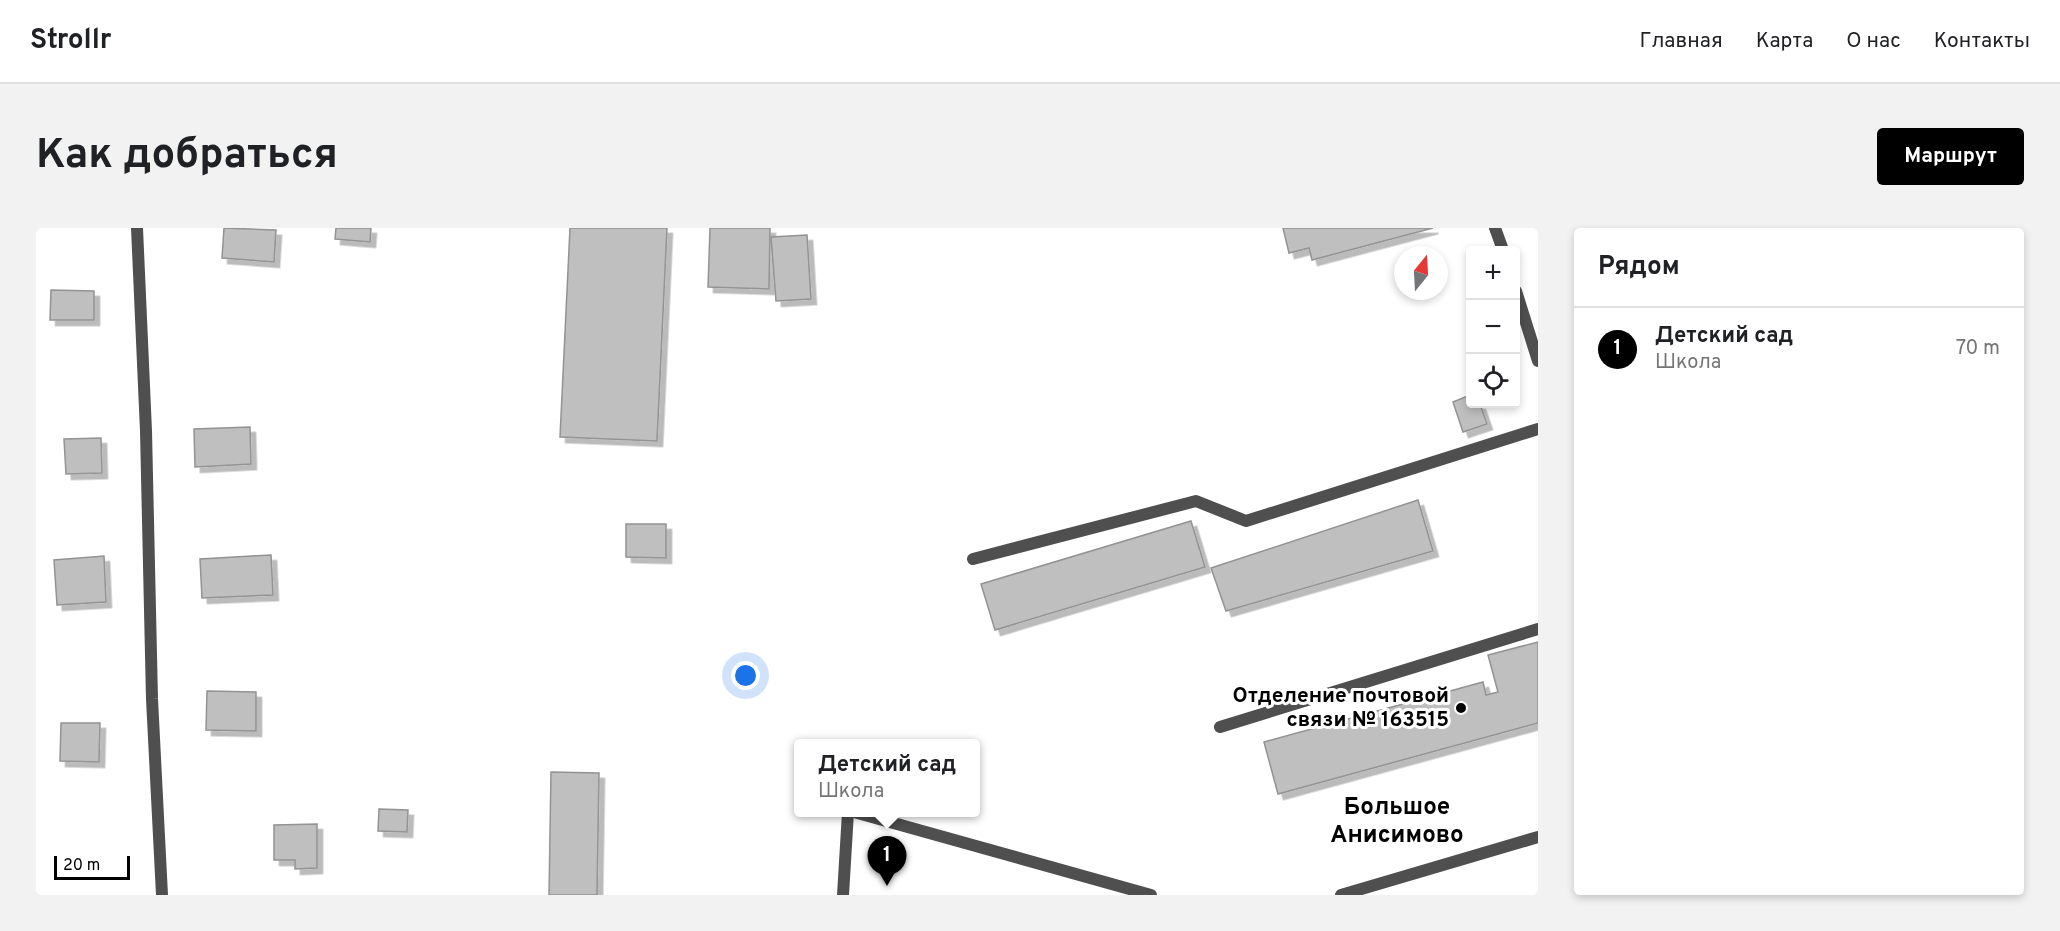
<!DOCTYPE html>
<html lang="ru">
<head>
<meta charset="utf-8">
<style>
	body { margin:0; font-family:Overpass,sans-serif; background:#f2f2f2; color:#202124 }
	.controls { position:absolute; right:18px; top:18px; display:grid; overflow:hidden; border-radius:6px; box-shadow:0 3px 9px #0003 }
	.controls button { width:54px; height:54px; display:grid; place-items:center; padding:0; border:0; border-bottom:2px solid #e0e0e0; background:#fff; color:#202124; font:30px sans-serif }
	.compass { position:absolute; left:1358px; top:18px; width:54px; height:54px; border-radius:50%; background:#fff; box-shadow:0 3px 9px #0003; rotate:18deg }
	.scale { position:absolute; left:18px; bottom:15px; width:76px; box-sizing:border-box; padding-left:6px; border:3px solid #000; border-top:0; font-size:16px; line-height:21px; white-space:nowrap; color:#000; -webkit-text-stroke:4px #fff; paint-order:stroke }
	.you { position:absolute; left:710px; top:448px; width:21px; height:21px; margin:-15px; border:4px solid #fff; border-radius:50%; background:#1a73e8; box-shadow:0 0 0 9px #1a73e833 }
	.badge { display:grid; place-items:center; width:39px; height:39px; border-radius:50%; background:#000; color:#fff; font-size:20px; font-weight:700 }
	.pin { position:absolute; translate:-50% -50px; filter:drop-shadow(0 2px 3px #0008) }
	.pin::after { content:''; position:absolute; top:32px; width:21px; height:18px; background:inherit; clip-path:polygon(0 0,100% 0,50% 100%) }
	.popup { position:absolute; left:758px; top:511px; width:186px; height:78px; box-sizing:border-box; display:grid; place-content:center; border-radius:6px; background:#fff; filter:drop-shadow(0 2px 4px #0005); font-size:20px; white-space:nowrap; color:#757577 }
	.popup b { font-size:22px; color:#202124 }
	.popup::after { content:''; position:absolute; left:50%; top:100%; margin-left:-12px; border:12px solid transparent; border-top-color:#fff }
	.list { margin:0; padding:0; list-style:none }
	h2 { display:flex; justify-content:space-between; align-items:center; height:78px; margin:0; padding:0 24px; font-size:26px }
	h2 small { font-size:20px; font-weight:400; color:#757577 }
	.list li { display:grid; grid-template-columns:39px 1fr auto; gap:18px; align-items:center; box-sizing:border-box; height:84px; padding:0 24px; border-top:2px solid #e0e0e0 }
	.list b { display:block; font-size:22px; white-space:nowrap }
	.list p { margin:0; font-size:20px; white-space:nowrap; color:#757577 }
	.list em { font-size:20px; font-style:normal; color:#757577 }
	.icon { flex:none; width:33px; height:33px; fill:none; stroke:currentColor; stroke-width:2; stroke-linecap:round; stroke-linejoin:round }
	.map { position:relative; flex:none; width:1502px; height:667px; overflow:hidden; border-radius:6px }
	header { display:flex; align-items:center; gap:36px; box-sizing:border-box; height:84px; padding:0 30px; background:#fff; border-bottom:2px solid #e0e0e0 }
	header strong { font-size:28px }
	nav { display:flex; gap:33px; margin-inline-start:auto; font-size:21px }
	.intro { display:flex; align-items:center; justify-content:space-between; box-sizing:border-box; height:144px; padding:0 36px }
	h1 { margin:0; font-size:42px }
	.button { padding:15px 27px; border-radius:6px; background:#000; color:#fff; font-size:21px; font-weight:700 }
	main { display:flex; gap:36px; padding:0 36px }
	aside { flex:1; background:#fff; border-radius:6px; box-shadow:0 3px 9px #0003 }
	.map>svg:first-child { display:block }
</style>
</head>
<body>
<header>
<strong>Strollr</strong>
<nav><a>Главная</a><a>Карта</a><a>О нас</a><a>Контакты</a></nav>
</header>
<div class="intro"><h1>Как добраться</h1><a class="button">Маршрут</a></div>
<main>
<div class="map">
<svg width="1502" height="667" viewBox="0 0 1502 667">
	<defs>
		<filter id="shadow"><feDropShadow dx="5.5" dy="5.5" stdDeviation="0" flood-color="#0004"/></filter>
	</defs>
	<rect width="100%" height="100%" fill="#fff"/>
	<g fill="#bfbfbf" stroke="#939393" stroke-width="1.5" filter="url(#shadow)">
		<polygon points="188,0 240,2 238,34 186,30"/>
		<polygon points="300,0 335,0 334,14 299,11"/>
		<polygon points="534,0 631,0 621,213 524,209"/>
		<polygon points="674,0 734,0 733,61 672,59"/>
		<polygon points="1247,0 1397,0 1276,32 1273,20 1253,25"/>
		<polygon points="771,7 775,71 740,73 735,9"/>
		<polygon points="15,62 58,63 58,92 14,92"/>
		<polygon points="1434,167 1434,176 1444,176 1451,196 1427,204 1417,174"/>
		<polygon points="214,199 215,236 159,239 158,201"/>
		<polygon points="65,210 66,245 30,246 28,211"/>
		<polygon points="1382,272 1397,323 1190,383 1175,340"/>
		<polygon points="1155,293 1169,339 959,402 945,356"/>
		<polygon points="590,296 630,296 630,330 590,329"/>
		<polygon points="235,327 237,367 166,370 164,331"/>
		<polygon points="68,328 70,374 21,377 18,332"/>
		<polygon points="1502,414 1502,495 1242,566 1228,514 1447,454 1450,467 1462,464 1452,427"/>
		<polygon points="171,463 220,464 220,503 170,502"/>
		<polygon points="25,495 64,495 63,534 24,533"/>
		<polygon points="515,544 563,545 561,667 513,667"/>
		<polygon points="343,581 372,582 371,604 342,603"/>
		<polygon points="281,596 281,640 259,641 259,632 238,632 238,597"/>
	</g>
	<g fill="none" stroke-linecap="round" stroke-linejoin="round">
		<g stroke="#4f4f4f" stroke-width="12">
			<polyline points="937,331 1160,273 1210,293 1502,201"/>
			<polyline points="1184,499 1502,401"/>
			<polyline points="818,584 1115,667"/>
			<polyline points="807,667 812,584"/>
			<polyline points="1305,667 1502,609"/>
		</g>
		<polyline stroke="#4f4f4f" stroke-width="12" points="101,0 110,203 116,471 126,667"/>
		<g stroke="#4f4f4f" stroke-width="12">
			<polyline points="1459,0 1467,22"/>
			<polyline points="1480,63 1502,133"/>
		</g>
	</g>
	<circle fill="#000" stroke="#fff" stroke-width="2" cx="1425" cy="480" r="6"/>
	<g text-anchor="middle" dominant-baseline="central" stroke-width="6" stroke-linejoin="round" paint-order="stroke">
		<g font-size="21" font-weight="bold" fill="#000" stroke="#fff" text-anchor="end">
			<text x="1413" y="468">Отделение почтовой<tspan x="1413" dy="24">связи № 163515</tspan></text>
		</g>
		<g font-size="24" font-weight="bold" fill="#000" stroke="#fff">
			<text x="1361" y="580">Большое<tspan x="1361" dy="28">Анисимово</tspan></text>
		</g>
	</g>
</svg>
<div class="controls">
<button>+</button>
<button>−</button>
<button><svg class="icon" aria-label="locate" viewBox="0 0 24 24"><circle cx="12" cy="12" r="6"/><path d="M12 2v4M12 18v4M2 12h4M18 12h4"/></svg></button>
</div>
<svg class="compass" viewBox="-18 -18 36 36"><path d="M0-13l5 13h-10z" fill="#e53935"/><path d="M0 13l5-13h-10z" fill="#757577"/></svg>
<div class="scale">20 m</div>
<div class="you"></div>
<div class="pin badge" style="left:851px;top:658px">1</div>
<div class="popup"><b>Детский сад</b>Школа</div>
</div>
<aside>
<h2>Рядом<small></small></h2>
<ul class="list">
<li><span class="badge">1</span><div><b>Детский сад</b><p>Школа</p></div><em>70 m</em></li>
</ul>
</aside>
</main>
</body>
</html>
